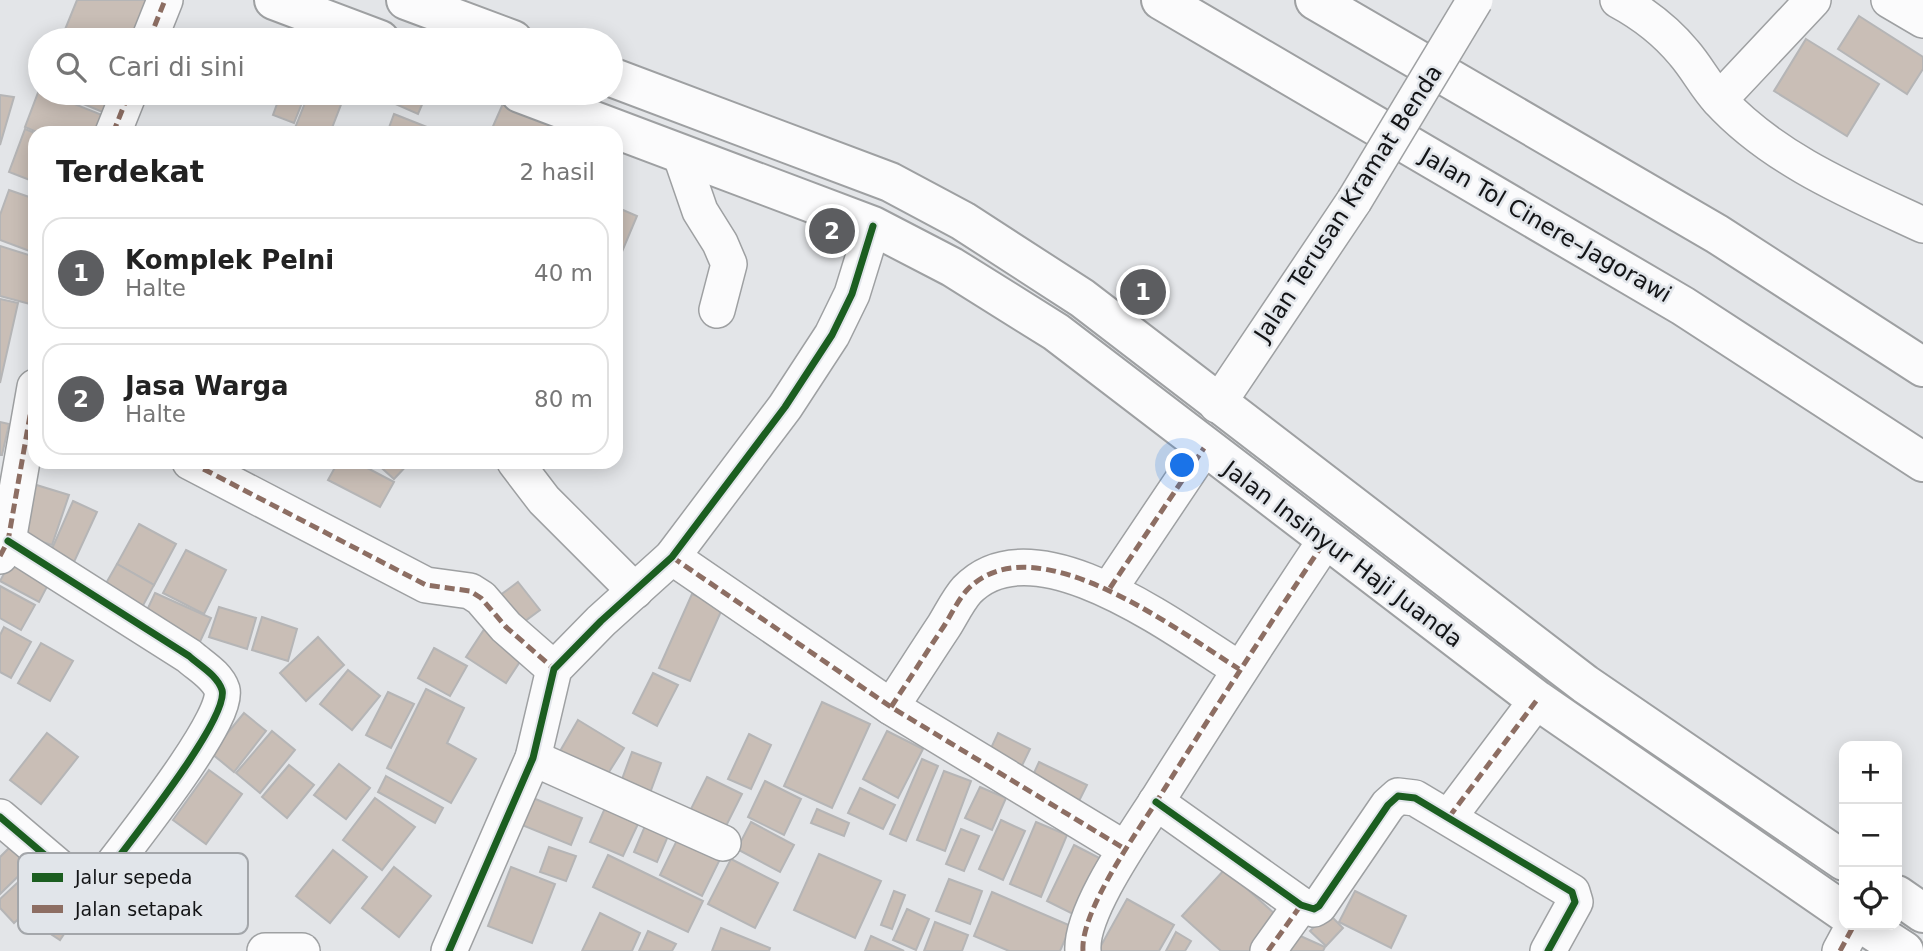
<!DOCTYPE html>
<html lang="id">
<head>
<meta charset="utf-8">
<style>
	body { margin:0; font-family:"DejaVu Sans",sans-serif; background:#f6f6f6; color:#222 }
	.controls { position:absolute; right:21px; bottom:21px; display:grid; overflow:hidden; border-radius:14px; box-shadow:0 4px 18px #0003 }
	.controls button { width:63px; height:63px; display:grid; place-items:center; padding:0; border:0; border-bottom:2px solid #e0e0e0; background:#fff; color:#222; font:35px sans-serif }
	.you { position:absolute; left:1183px; top:466px; width:24px; height:24px; margin:-18px; border:5px solid #fff; border-radius:50%; background:#1a73e8; box-shadow:0 0 0 10px #1a73e833 }
	.badge { display:grid; place-items:center; width:46px; height:46px; border-radius:50%; background:#5c5d60; color:#fff; font-size:23px; font-weight:700 }
	.pin { position:absolute; translate:-50% -50%; border:4px solid #fff; box-shadow:0 2px 7px #0006 }
	.list { margin:0; padding:0; list-style:none }
	h2 { display:flex; justify-content:space-between; align-items:center; height:91px; margin:0; padding:0 28px; font-size:30px }
	h2 small { font-size:23px; font-weight:400; color:#767676 }
	.list li { display:grid; grid-template-columns:46px 1fr auto; gap:21px; align-items:center; box-sizing:border-box; height:112px; margin:0 14px 14px; padding:0 14px; border:2px solid #e0e0e0; border-radius:21px }
	.list b { display:block; font-size:26px; white-space:nowrap }
	.list p { margin:0; font-size:23px; white-space:nowrap; color:#767676 }
	.list em { font-size:23px; font-style:normal; color:#767676 }
	.icon { flex:none; width:38px; height:38px; fill:none; stroke:currentColor; stroke-width:2; stroke-linecap:round; stroke-linejoin:round }
	.map { position:relative; flex:none; width:1923px; height:951px; overflow:hidden }
	.search { position:absolute; background:#fff; box-shadow:0 4px 18px #0003; left:28px; top:28px; width:595px; height:77px; display:flex; align-items:center; gap:18px; box-sizing:border-box; padding:0 24px; border-radius:38px; color:#767676; font-size:26px }
	.panel { position:absolute; background:#fff; box-shadow:0 4px 18px #0003; left:28px; top:126px; width:595px; height:343px; border-radius:21px }
	.map>svg:first-child { display:block }
</style>
</head>
<body>
<div class="map">
<svg width="1923" height="951" viewBox="0 0 1923 951">
	<rect width="100%" height="100%" fill="#e3e5e8"/>
	<g fill="#c9beb6" stroke="#b5b5b6" stroke-width="2">
		<polygon points="77,0 155,0 137,40 83,40 64,32"/>
		<polygon points="1859,16 1923,57 1923,69 1907,94 1838,49"/>
		<polygon points="1806,39 1879,84 1847,136 1774,91"/>
		<polygon points="39,90 40,93 47,93 107,117 101,133 39,133 25,127"/>
		<polygon points="57,93 114,93 105,113"/>
		<polygon points="281,93 306,93 294,123 273,115"/>
		<polygon points="309,93 319,93 342,102 330,133 293,133"/>
		<polygon points="386,93 427,93 418,114 384,99"/>
		<polygon points="0,95 14,97 0,145"/>
		<polygon points="505,99 586,133 490,133"/>
		<polygon points="394,114 442,133 387,133"/>
		<polygon points="25,129 35,133 35,182 9,172"/>
		<polygon points="9,190 35,199 35,253 0,240 0,215"/>
		<polygon points="616,207 637,216 616,266"/>
		<polygon points="0,246 35,257 35,286 30,304 0,296"/>
		<polygon points="0,299 18,303 0,383"/>
		<polygon points="0,422 9,424 2,455 0,455"/>
		<polygon points="338,462 356,462 394,482 380,507 328,480"/>
		<polygon points="375,462 410,462 394,479"/>
		<polygon points="30,483 69,495 52,545 14,533"/>
		<polygon points="73,501 97,512 74,562 51,551"/>
		<polygon points="139,524 176,544 154,585 117,564"/>
		<polygon points="186,550 226,570 204,614 163,593"/>
		<polygon points="13,557 51,579 39,602 0,581"/>
		<polygon points="117,564 154,585 139,613 101,592"/>
		<polygon points="518,582 540,610 521,624 499,596"/>
		<polygon points="0,586 35,605 21,630 0,618"/>
		<polygon points="155,593 211,618 198,646 142,621"/>
		<polygon points="692,594 723,607 690,681 659,668"/>
		<polygon points="219,607 256,618 247,649 209,637"/>
		<polygon points="262,617 297,629 288,661 252,650"/>
		<polygon points="4,627 31,642 11,678 0,672 0,635"/>
		<polygon points="485,628 525,654 506,683 466,657"/>
		<polygon points="318,637 344,665 306,701 280,673"/>
		<polygon points="41,643 73,661 50,701 18,683"/>
		<polygon points="434,648 467,666 450,696 418,678"/>
		<polygon points="348,670 380,696 352,730 320,704"/>
		<polygon points="653,673 678,685 657,726 633,713"/>
		<polygon points="426,689 464,708 447,743 476,759 451,803 387,768"/>
		<polygon points="388,692 414,704 391,748 366,735"/>
		<polygon points="822,702 870,724 832,808 784,786"/>
		<polygon points="244,713 266,731 234,772 211,753"/>
		<polygon points="578,720 624,748 604,780 559,753"/>
		<polygon points="272,731 295,750 260,793 236,773"/>
		<polygon points="887,731 923,749 898,798 863,779"/>
		<polygon points="47,733 78,757 41,804 10,780"/>
		<polygon points="998,733 1030,749 1017,776 985,761"/>
		<polygon points="749,734 771,745 751,789 728,779"/>
		<polygon points="632,752 661,763 650,793 621,782"/>
		<polygon points="922,759 938,766 906,841 890,834"/>
		<polygon points="1039,762 1087,785 1075,809 1028,786"/>
		<polygon points="339,764 370,788 346,819 314,795"/>
		<polygon points="289,765 314,785 287,818 262,797"/>
		<polygon points="209,770 242,794 206,844 173,820"/>
		<polygon points="944,771 971,781 945,851 917,840"/>
		<polygon points="386,776 443,808 435,823 378,792"/>
		<polygon points="707,777 742,794 721,836 686,819"/>
		<polygon points="765,781 801,799 784,835 748,817"/>
		<polygon points="980,787 1006,798 992,830 965,818"/>
		<polygon points="860,788 895,805 883,829 848,813"/>
		<polygon points="375,798 415,827 382,870 343,840"/>
		<polygon points="533,798 582,818 571,845 522,825"/>
		<polygon points="605,808 638,824 623,856 590,842"/>
		<polygon points="817,809 849,823 844,836 811,823"/>
		<polygon points="1001,820 1025,831 1003,880 979,869"/>
		<polygon points="751,822 794,845 780,872 737,849"/>
		<polygon points="1036,822 1067,835 1041,897 1010,884"/>
		<polygon points="645,826 668,836 657,862 634,852"/>
		<polygon points="961,829 979,836 964,871 946,864"/>
		<polygon points="681,832 723,853 702,896 660,875"/>
		<polygon points="15,842 34,861 0,894 0,857"/>
		<polygon points="1074,845 1111,864 1083,919 1047,901"/>
		<polygon points="549,847 576,856 566,881 540,872"/>
		<polygon points="333,850 367,877 330,923 296,896"/>
		<polygon points="819,854 881,881 855,938 794,910"/>
		<polygon points="608,855 703,901 688,932 593,887"/>
		<polygon points="45,857 64,877 14,923 0,908 0,899"/>
		<polygon points="731,859 778,883 755,928 708,904"/>
		<polygon points="394,867 431,896 399,937 362,908"/>
		<polygon points="511,867 555,884 532,943 488,926"/>
		<polygon points="1225,869 1285,923 1260,951 1221,951 1182,916"/>
		<polygon points="949,879 982,891 970,924 936,911"/>
		<polygon points="63,881 88,898 60,940 34,923"/>
		<polygon points="894,891 905,895 892,929 881,925"/>
		<polygon points="1355,891 1406,916 1391,948 1339,922"/>
		<polygon points="992,892 1071,926 1060,951 1009,951 974,936"/>
		<polygon points="1127,899 1174,925 1159,951 1098,951"/>
		<polygon points="907,909 929,919 916,950 893,940"/>
		<polygon points="600,913 640,933 632,951 582,951"/>
		<polygon points="1328,913 1343,928 1326,946 1310,931"/>
		<polygon points="935,922 968,935 962,951 924,951"/>
		<polygon points="721,928 770,948 769,951 712,951"/>
		<polygon points="1287,930 1325,947 1323,951 1277,951"/>
		<polygon points="648,931 676,944 672,951 639,951"/>
		<polygon points="1176,932 1191,941 1185,951 1166,951"/>
		<polygon points="871,936 904,951 865,951"/>
	</g>
	<g fill="none" stroke-linecap="round" stroke-linejoin="round">
		<g stroke="#9ea0a2" stroke-width="38">
			<g id="minor">
				<path d="M1618,0C1644,14 1665,30 1684,53C1697,68 1706,86 1719,100C1773,159 1852,192 1923,225"/>
				<polyline points="1889,0 1923,20"/>
				<polyline points="149,40 165,0"/>
				<polyline points="1719,100 1813,0"/>
				<polyline points="113,133 129,93"/>
				<polyline points="680,153 700,211 720,243 729,264 717,310"/>
				<polyline points="1217,405 1354,201"/>
				<polyline points="190,462 426,585 470,591 481,598 506,627 554,669"/>
				<polyline points="515,462 544,500 635,591"/>
				<polyline points="0,556 8,541 35,387"/>
				<polyline points="672,557 891,707 1125,849"/>
				<polyline points="1110,588 1204,448"/>
				<path d="M891,707C909,680 926,653 944,626C951,615 958,600 967,590C1034,520 1178,631 1239,669"/>
				<polyline points="533,758 723,843"/>
				<polyline points="1156,802 1301,905 1314,909 1319,906 1388,805 1398,796 1415,798 1572,892 1575,902 1548,951"/>
				<path d="M0,817L80,885L92,887L99,883C121,853 230,719 222,690C217,675 200,666 189,656L8,541"/>
				<polyline points="1449,817 1537,700"/>
				<polyline points="265,951 302,951"/>
				<polyline points="449,951 533,758 554,669 601,621 672,557 785,407 832,335 852,294 873,226"/>
				<path d="M1083,951C1080,911 1138,831 1160,796C1214,710 1269,625 1325,541"/>
				<polyline points="1268,951 1301,905"/>
				<polyline points="1840,951 1854,925"/>
			</g>
		</g>
		<g stroke="#9ea0a2" stroke-width="42">
			<g id="highway">
				<polyline points="274,0 380,40"/>
				<polyline points="406,0 513,40"/>
				<polyline points="1161,0 1683,306 1923,462"/>
				<polyline points="1315,0 1717,234 1923,367"/>
				<polyline points="611,77 890,182 963,221 1082,298 1585,684 1844,861"/>
				<polyline points="520,93 873,226 952,267 1056,332 1537,700 1844,912"/>
				<polyline points="1897,895 1923,913"/>
				<polyline points="1864,925 1904,951"/>
			</g>
		</g>
		<use href="#minor" stroke="#fbfbfc" stroke-width="35"/>
		<use href="#highway" stroke="#fbfbfc" stroke-width="38"/>
		<g stroke="#9ea0a2" stroke-width="38" stroke-linecap="butt">
			<polyline id="minor-bridge" points="1354,201 1475,0"/>
		</g>
		<use href="#minor-bridge" stroke="#fbfbfc" stroke-width="35"/>
		<g stroke="#8d6e63" stroke-width="5" stroke-dasharray="10 5" stroke-linecap="butt">
			<polyline points="149,40 165,0"/>
			<polyline points="113,133 129,93"/>
			<polyline points="190,462 426,585 470,591 481,598 506,627 554,669"/>
			<polyline points="0,556 8,541 35,387"/>
			<polyline points="672,557 891,707 1125,849"/>
			<polyline points="1110,588 1204,448"/>
			<path d="M891,707C909,680 926,653 944,626C951,615 958,600 967,590C1034,520 1178,631 1239,669"/>
			<polyline points="1449,817 1537,700"/>
			<path d="M1083,951C1080,911 1138,831 1160,796C1214,710 1269,625 1325,541"/>
			<polyline points="1268,951 1301,905"/>
			<polyline points="1840,951 1854,925"/>
		</g>
		<g stroke="#e1e5ea" stroke-width="11">
			<g id="cycleway">
				<polyline points="1156,802 1301,905 1314,909 1319,906 1388,805 1398,796 1415,798 1572,892 1575,902 1548,951"/>
				<path d="M0,817L80,885L92,887L99,883C121,853 230,719 222,690C217,675 200,666 189,656L8,541"/>
				<polyline points="449,951 533,758 554,669 601,621 672,557 785,407 832,335 852,294 873,226"/>
			</g>
		</g>
		<use href="#cycleway" stroke="#1b5e20" stroke-width="7"/>
	</g>
	<g text-anchor="middle" dominant-baseline="central" stroke-width="5" stroke-linejoin="round" paint-order="stroke">
		<g font-size="23" fill="#131416" stroke="#e1e5ea">
			<text transform="translate(1348 203) rotate(-57)">Jalan Terusan Kramat Benda</text>
			<text transform="translate(1546 225) rotate(30)">Jalan Tol Cinere–Jagorawi</text>
			<text transform="translate(1343 554) rotate(37)">Jalan Insinyur Haji Juanda</text>
		</g>
	</g>
	<rect x="18" y="853" width="230" height="81" rx="10" fill="#e1e5ea" stroke="#a3a6aa" stroke-width="2"/>
	<rect x="32" y="873" width="31" height="9" fill="#1b5e20"/>
	<rect x="32" y="905" width="31" height="8" fill="#8d6e63"/>
	<g font-size="19" fill="#131416">
		<text x="75" y="884">Jalur sepeda</text>
		<text x="75" y="916">Jalan setapak</text>
	</g>
</svg>
<div class="controls">
<button>+</button>
<button>−</button>
<button><svg class="icon" aria-label="locate" viewBox="0 0 24 24"><circle cx="12" cy="12" r="6"/><path d="M12 2v4M12 18v4M2 12h4M18 12h4"/></svg></button>
</div>
<div class="you"></div>
<div class="pin badge" style="left:1143px;top:292px">1</div>
<div class="pin badge" style="left:832px;top:231px">2</div>
<div class="search"><svg class="icon" aria-label="search" viewBox="0 0 24 24"><circle cx="10" cy="10" r="6"/><path d="M15 15l6 6"/></svg>Cari di sini</div>
<section class="panel">
<h2>Terdekat<small>2 hasil</small></h2>
<ul class="list">
<li><span class="badge">1</span><div><b>Komplek Pelni</b><p>Halte</p></div><em>40 m</em></li>
<li><span class="badge">2</span><div><b>Jasa Warga</b><p>Halte</p></div><em>80 m</em></li>
</ul>
</section>
</div>
</body>
</html>
